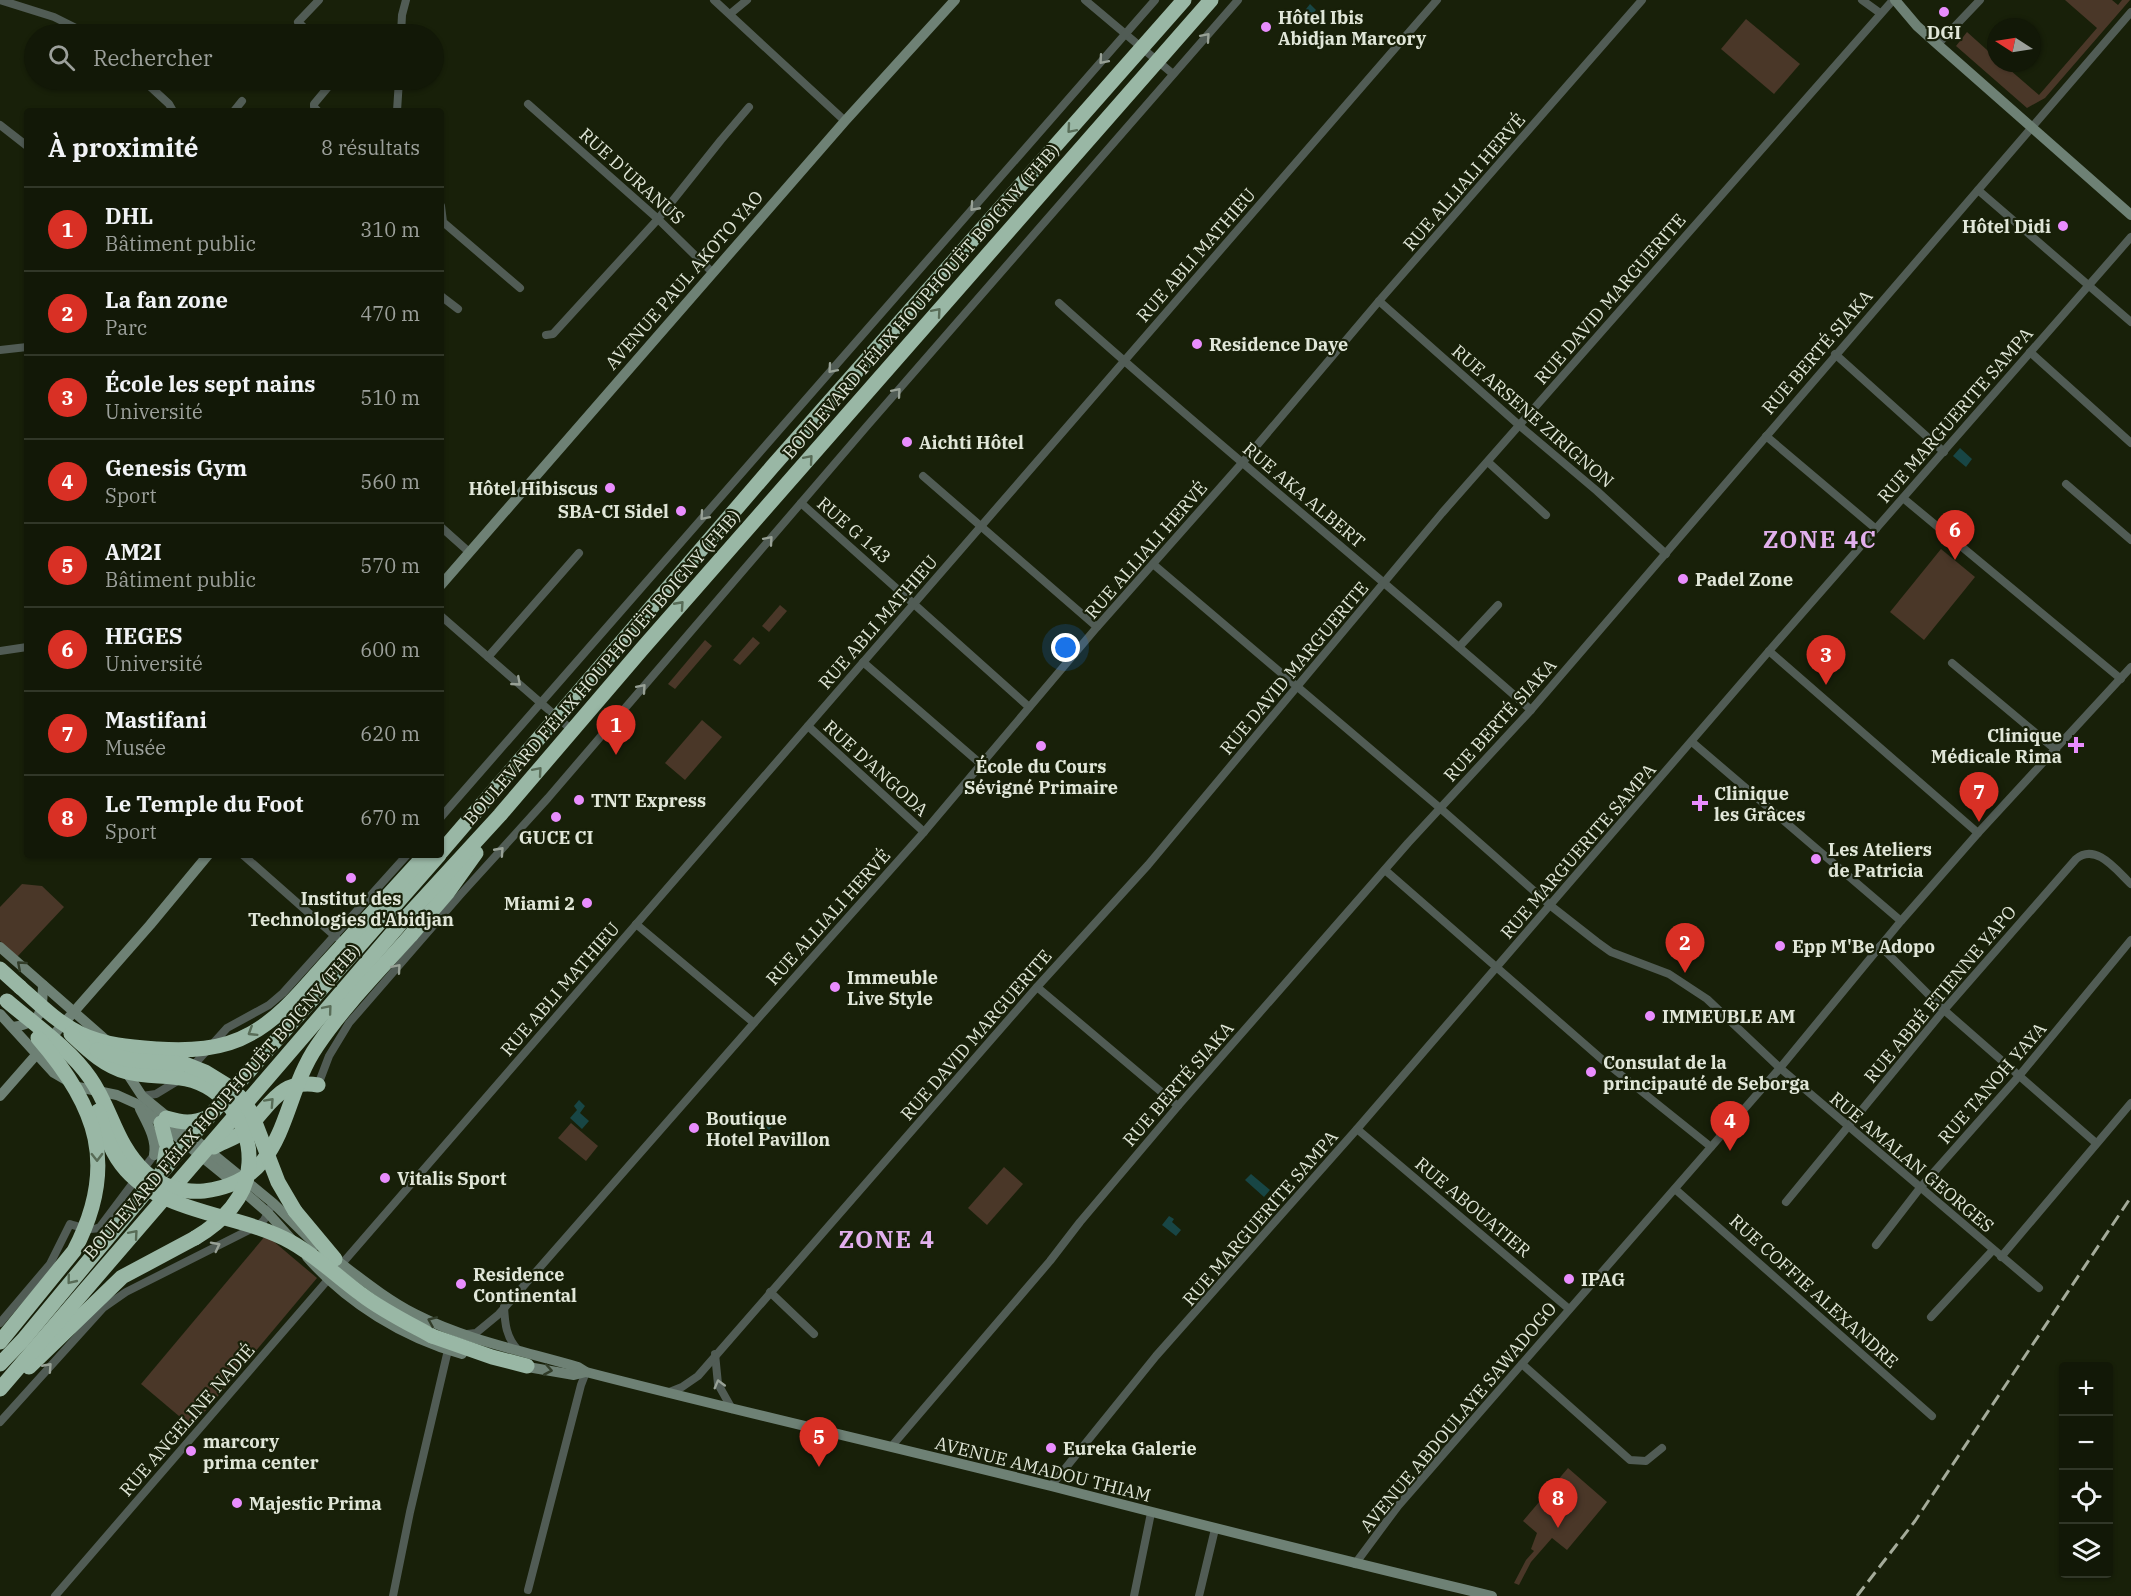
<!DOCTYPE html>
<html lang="fr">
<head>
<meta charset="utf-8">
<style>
	body { margin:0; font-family:"IBM Plex Serif",serif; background:#1b2111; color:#f1f3f6 }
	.controls { position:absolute; right:18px; bottom:18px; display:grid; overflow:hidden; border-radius:6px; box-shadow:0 2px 4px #0004 }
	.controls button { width:54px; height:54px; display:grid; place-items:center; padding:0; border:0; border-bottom:2px solid #313728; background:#121807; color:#f1f3f6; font:30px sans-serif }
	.compass { position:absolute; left:1987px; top:18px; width:54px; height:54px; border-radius:50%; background:#121807; box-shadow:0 2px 4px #0004; rotate:282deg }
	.you { position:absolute; left:1066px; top:648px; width:21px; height:21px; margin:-15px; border:4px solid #fff; border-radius:50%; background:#1a73e8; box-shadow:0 0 0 9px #1a73e833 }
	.badge { display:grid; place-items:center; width:39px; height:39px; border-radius:50%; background:#d93025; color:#fff; font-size:20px; font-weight:700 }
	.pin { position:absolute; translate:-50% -50px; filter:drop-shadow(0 2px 3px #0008) }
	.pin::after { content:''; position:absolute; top:32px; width:21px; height:18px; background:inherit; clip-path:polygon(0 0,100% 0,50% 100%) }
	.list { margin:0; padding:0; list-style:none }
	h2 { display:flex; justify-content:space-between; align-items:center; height:78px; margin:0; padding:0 24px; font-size:26px }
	h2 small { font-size:20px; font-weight:400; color:#9ca09b }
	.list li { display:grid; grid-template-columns:39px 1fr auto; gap:18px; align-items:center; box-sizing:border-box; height:84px; padding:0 24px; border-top:2px solid #313728 }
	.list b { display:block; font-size:22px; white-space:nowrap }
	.list p { margin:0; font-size:20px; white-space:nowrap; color:#9ca09b }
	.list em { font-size:20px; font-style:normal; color:#9ca09b }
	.icon { flex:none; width:33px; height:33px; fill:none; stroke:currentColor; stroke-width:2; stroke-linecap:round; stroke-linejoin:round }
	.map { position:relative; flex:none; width:2131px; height:1596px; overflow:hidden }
	.search { position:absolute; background:#121807; box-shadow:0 2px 4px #0004; left:24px; top:24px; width:420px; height:66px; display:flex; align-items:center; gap:15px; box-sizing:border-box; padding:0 21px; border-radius:33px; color:#9ca09b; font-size:22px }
	.panel { position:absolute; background:#121807; box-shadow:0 2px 4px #0004; left:24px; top:108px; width:420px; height:750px; border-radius:6px }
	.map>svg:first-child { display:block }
</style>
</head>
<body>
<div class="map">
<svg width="2131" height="1596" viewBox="0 0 2131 1596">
	<rect width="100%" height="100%" fill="#182009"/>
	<g fill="#4a3728">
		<polygon points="2065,0 2112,0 2118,5 2122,0 2130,0 2045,98 2027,108 1956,46 1967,32 1996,58 1996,63 2002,63 2039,95 2097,28"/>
		<polygon points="1746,19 1800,64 1774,94 1721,49"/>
		<polygon points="1941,549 1975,577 1924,640 1890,612"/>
		<polygon points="780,605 787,611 769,632 762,626"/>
		<polygon points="753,637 760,643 740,665 733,660"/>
		<polygon points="705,640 712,646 675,689 668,684"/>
		<polygon points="702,720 722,737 685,780 665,763"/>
		<polygon points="22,884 42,886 64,907 17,957 0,941 0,907"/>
		<polygon points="571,1123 598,1146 586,1161 558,1138"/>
		<polygon points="1004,1167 1023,1184 987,1225 968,1208"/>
		<polygon points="266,1235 317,1278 192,1427 141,1384"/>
		<polygon points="1568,1468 1607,1502 1567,1550 1552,1538 1531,1562 1519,1585 1514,1583 1526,1560 1534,1551 1531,1549 1537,1533 1523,1521"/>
	</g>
	<g fill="#184645">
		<polygon points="1310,4 1316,10 1305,23 1299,18"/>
		<polygon points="1960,448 1972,459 1966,467 1953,456"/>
		<polygon points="579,1100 585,1106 580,1113 589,1121 582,1129 570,1118 577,1110 574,1106"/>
		<polygon points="771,1113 779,1120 769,1130 762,1124"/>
		<polygon points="1251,1174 1270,1190 1264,1197 1245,1180"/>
		<polygon points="1169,1216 1174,1219 1172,1222 1181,1230 1176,1236 1162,1225"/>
	</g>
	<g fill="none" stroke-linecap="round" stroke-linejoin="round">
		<g stroke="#515c55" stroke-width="8">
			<polyline points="0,0 54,17 88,34"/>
			<polyline points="714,0 845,121"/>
			<polyline points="1085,0 1173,74"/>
			<polyline points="1862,0 1880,13"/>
			<polyline points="730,14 747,0"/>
			<polyline points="311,34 298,22 319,0"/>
			<polyline points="401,34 402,15 406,0"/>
			<polyline points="1938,44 1980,0"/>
			<polyline points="143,80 169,104 173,111"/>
			<polyline points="528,104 658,219 713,273"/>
			<polyline points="234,111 242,101"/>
			<polyline points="318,111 314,107 314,104 334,80"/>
			<polyline points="397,111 399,80"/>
			<polyline points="0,125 27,146"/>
			<polyline points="1978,190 2131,322"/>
			<polyline points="441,206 443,222 520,288"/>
			<polyline points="441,296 458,309"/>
			<polyline points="1379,301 1520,426 1597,491 1666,554"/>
			<path d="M1059,303C1213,442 1375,572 1531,710"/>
			<polyline points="546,335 553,334 658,219 721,140 749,107"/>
			<polyline points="0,350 27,347"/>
			<polyline points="2030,352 2131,443"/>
			<polyline points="1835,354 1944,452"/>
			<polyline points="1766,436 1876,529"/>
			<polyline points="1488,462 1546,515"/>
			<polyline points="923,476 1097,627"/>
			<polyline points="2066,484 2131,540"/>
			<polyline points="1903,498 2121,679"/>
			<polyline points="801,503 1029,707"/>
			<polyline points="441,527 469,552"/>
			<polyline points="1153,564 1440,808 1551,906 1597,942 1611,952 1669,974 1707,999 1780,1068 2039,1288"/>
			<polyline points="441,616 573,731"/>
			<polyline points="1459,647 1498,605"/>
			<polyline points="0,651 27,647"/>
			<polyline points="1769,651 1978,833"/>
			<polyline points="488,657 579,553"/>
			<polyline points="863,662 982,765"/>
			<polyline points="1952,663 2056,750"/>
			<polyline points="808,726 924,832"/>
			<polyline points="1692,742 1901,921"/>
			<polyline points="441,817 1155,0"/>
			<polyline points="243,855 336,937"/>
			<polyline points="1385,870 1605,1062 1711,1147"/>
			<polyline points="636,924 754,1023"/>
			<polyline points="1880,946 1944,1010 2096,1143"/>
			<polyline points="1037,987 1178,1106"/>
			<polyline points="192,1067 227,1028 269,1005 283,993 407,855"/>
			<polyline points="318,1085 329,1056 349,1023 461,894 548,798 867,426 1238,0"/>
			<polyline points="142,1096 156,1094 179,1080"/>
			<polyline points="1357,1129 1569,1309"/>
			<polyline points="1675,1189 1932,1416"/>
			<path d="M1786,1202L1944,1010L2076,859C2096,842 2117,871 2131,884"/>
			<polyline points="1876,1245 1920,1188 2019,1076 2131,940"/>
			<polyline points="2001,1257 2131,1103"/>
			<polyline points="340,1266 1437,0"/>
			<polyline points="770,1292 814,1334"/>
			<path d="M504,1307C505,1324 506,1337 518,1350"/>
			<polyline points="1931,1317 1993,1250"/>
			<path d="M0,1323L50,1264L70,1224C80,1227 90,1232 100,1227L154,1155L158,1154"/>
			<polyline points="467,1334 476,1333 499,1314 754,1023 924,832 1097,627 1242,463 1379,301 1642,0"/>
			<polyline points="715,1354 718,1384 732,1409"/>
			<polyline points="1522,1364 1630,1460 1646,1461 1662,1448"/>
			<polyline points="667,1393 682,1387 698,1376 1037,987 1148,865 1442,513 1893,0"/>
			<polyline points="0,1422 103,1308 126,1292 259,1225 264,1220 273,1203"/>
			<polyline points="891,1447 1050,1261 1080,1222 1178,1106 1408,843 1531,710 2131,12"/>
			<polyline points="1051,1486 1156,1356 1357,1129 1769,651 2131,237"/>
			<polyline points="1355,1564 1398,1506 1780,1068 1901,921 1978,833 2131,667"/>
			<polyline points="528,1590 581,1385 586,1372"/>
			<polyline points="55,1596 332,1275"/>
			<polyline points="393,1596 410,1512 448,1350"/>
			<polyline points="1134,1596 1151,1513"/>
			<polyline points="1199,1596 1215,1529"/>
		</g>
		<g stroke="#6e8175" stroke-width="10">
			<polyline points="1895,0 1917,26 1936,43 2131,215"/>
			<polyline points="441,585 845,121 955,0"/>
			<polyline points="0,947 106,1040"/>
			<polyline points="0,1014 54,1073 78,1087 117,1095 137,1104 228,1178 268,1213 293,1241"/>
			<path d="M13,1027C43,1022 42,1012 43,985"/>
			<polyline points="125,1070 142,1096 273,1203 316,1245"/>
			<polyline points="0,1096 150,925 208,855"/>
			<path d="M140,1109C147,1123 157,1139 154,1155"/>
			<path d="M331,1256C358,1276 384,1298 415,1314C466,1340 523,1351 578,1367L586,1372C741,1412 896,1447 1051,1486C1198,1524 1345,1561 1492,1596"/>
			<path d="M307,1257C347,1303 404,1338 462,1354"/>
			<polyline points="522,1366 574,1375 586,1372"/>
		</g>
		<g stroke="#99b7a5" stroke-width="15">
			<polyline points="441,852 772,467 1184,0"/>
			<polyline points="411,935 448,892 476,853"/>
			<polyline points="0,969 20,987"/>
			<path d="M166,1118C183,1123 192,1124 208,1117"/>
			<polyline points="161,1123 167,1146 163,1170"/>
			<path d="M214,1147C223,1142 235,1138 243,1132C269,1110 277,1078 318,1085"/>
			<polyline points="295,1211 335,1259"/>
			<polyline points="432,1336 492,1357 527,1366"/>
			<polyline points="0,1364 23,1340 192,1136 439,855"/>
			<polyline points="29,1367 122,1277 195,1238"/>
			<polyline points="0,1389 400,924 500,815 642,649 1211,0"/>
		</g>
		<polyline stroke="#a4ab9a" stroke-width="3" stroke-dasharray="12 6" stroke-linecap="butt" points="1857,1596 1915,1521 2131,1197"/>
		<g stroke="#99b7a5" stroke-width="15">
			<path d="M20,987C39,1004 58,1023 81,1034C104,1045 131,1047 157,1049C188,1051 222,1050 250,1034C282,1017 305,986 329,960C361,925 393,890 425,855"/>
			<path d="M7,1001C35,1025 69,1048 90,1078C112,1109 115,1144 145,1172C160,1186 184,1193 204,1191C289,1181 279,1101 317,1046C344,1006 379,971 411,935"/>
			<path d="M71,1034C87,1049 104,1066 127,1072C146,1077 167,1075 186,1079C224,1087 251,1126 249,1163C248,1197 222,1222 195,1238"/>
			<polyline points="97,1050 130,1060 185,1064 205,1072 231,1088 241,1098 251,1112 278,1182 295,1211"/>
			<path d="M98,1111C104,1128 107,1143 117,1158C154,1216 236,1211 291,1242C315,1255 339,1278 361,1294C383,1311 408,1323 432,1336"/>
			<path d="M0,1342L74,1251C119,1166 97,1106 38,1038"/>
		</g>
	</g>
	<defs><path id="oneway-chevron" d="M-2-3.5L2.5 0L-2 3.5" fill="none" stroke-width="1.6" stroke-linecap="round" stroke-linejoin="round" transform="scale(1.5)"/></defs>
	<g stroke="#98a196">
		<use href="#oneway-chevron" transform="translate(1206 37) rotate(-49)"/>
		<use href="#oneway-chevron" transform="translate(1103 60) rotate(131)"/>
		<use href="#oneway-chevron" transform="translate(974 207) rotate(132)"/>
		<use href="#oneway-chevron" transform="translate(832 369) rotate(131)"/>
		<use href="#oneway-chevron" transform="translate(897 392) rotate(-49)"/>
		<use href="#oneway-chevron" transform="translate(704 516) rotate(131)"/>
		<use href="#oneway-chevron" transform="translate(769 540) rotate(-49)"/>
		<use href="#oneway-chevron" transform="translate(517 682) rotate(41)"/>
		<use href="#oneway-chevron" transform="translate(642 688) rotate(-49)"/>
		<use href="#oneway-chevron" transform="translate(500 851) rotate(-48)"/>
		<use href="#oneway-chevron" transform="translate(397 968) rotate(-49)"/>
		<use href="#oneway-chevron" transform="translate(216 1246) rotate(-27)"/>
		<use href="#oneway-chevron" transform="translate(48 1367) rotate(-48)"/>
		<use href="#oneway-chevron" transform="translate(719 1384) rotate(-105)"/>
	</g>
	<g stroke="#586c57">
		<use href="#oneway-chevron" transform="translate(1071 129) rotate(131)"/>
		<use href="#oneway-chevron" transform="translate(937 312) rotate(-49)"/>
		<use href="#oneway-chevron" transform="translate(809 459) rotate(-49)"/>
		<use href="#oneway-chevron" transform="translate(680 605) rotate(-48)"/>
		<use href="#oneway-chevron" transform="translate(538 771) rotate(-49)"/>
		<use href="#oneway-chevron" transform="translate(328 1009) rotate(-50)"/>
		<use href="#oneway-chevron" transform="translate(252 1032) rotate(148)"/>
		<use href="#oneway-chevron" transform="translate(270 1102) rotate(-47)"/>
		<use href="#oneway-chevron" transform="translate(97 1157) rotate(89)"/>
		<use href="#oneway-chevron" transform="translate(134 1234) rotate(-49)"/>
		<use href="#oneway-chevron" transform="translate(71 1280) rotate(129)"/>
	</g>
	<g stroke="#323d29">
		<use href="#oneway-chevron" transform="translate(21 965) rotate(-139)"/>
		<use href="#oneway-chevron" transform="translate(432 1321) rotate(-157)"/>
		<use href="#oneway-chevron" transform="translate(548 1370) rotate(10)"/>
	</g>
	<g fill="#e98dfe" stroke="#182009" stroke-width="2">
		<circle cx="1944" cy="12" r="6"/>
		<circle cx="1266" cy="27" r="6"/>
		<circle cx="2063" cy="226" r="6"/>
		<circle cx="1197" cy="344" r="6"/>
		<circle cx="907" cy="442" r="6"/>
		<circle cx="610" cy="488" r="6"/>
		<circle cx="681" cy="511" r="6"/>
		<circle cx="1683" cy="579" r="6"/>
		<path d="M2073 736h6v6h6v6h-6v6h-6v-6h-6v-6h6z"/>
		<circle cx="1041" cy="746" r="6"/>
		<circle cx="579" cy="800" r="6"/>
		<path d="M1697 794h6v6h6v6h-6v6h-6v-6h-6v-6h6z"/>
		<circle cx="556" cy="817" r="6"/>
		<circle cx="1816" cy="859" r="6"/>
		<circle cx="351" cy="878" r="6"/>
		<circle cx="587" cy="903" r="6"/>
		<circle cx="1780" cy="946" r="6"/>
		<circle cx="835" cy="987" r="6"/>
		<circle cx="1650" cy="1016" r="6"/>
		<circle cx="1591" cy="1072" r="6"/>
		<circle cx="694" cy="1128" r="6"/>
		<circle cx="385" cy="1178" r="6"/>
		<circle cx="1569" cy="1279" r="6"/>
		<circle cx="461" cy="1284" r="6"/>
		<circle cx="1051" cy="1448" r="6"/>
		<circle cx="191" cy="1451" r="6"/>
		<circle cx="237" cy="1503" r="6"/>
	</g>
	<g text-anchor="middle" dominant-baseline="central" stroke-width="4.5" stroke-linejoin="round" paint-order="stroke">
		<g font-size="18" font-weight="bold" fill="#e0e6d8" stroke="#182009" text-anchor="start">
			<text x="1278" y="17">Hôtel Ibis<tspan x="1278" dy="21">Abidjan Marcory</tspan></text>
			<text x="1944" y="32" text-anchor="middle">DGI</text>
			<text x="2051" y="226" text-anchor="end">Hôtel Didi</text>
			<text x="1209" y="344">Residence Daye</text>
			<text x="919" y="442">Aichti Hôtel</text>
			<text x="598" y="488" text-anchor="end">Hôtel Hibiscus</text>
			<text x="669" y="511" text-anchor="end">SBA-CI Sidel</text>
			<text x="1695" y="579">Padel Zone</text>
			<text x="2062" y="735" text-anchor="end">Clinique<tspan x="2062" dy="21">Médicale Rima</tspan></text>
			<text x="1041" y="766" text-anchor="middle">École du Cours<tspan x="1041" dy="21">Sévigné Primaire</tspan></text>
			<text x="1714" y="793">Clinique<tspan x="1714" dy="21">les Grâces</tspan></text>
			<text x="591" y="800">TNT Express</text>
			<text x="556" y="837" text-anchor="middle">GUCE CI</text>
			<text x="1828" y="849">Les Ateliers<tspan x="1828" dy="21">de Patricia</tspan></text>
			<text x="351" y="898" text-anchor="middle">Institut des<tspan x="351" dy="21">Technologies d'Abidjan</tspan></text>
			<text x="575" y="903" text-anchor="end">Miami 2</text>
			<text x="1792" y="946">Epp M'Be Adopo</text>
			<text x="847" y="977">Immeuble<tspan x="847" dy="21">Live Style</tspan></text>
			<text x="1662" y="1016">IMMEUBLE AM</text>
			<text x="1603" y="1062">Consulat de la<tspan x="1603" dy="21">principauté de Seborga</tspan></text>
			<text x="706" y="1118">Boutique<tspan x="706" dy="21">Hotel Pavillon</tspan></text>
			<text x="397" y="1178">Vitalis Sport</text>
			<text x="473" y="1274">Residence<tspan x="473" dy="21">Continental</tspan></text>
			<text x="1581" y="1279">IPAG</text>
			<text x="203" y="1441">marcory<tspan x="203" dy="21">prima center</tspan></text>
			<text x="1063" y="1448">Eureka Galerie</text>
			<text x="249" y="1503">Majestic Prima</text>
		</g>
		<g font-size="18" fill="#e0e6d8" stroke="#182009">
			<text transform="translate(632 176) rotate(42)">RUE D'URANUS</text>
			<text transform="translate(1464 182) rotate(-49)">RUE ALLIALI HERVÉ</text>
			<text transform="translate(1196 255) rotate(-49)">RUE ABLI MATHIEU</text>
			<text transform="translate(684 280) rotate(-49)">AVENUE PAUL AKOTO YAO</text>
			<text transform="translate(1610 299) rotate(-49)">RUE DAVID MARGUERITE</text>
			<text transform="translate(921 301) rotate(-49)">BOULEVARD FÉLIX HOUPHOUËT BOIGNY (FHB)</text>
			<text transform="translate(1817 352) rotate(-49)">RUE BERTÉ SIAKA</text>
			<text transform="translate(1955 415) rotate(-49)">RUE MARGUERITE SAMPA</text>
			<text transform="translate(1533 416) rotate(41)">RUE ARSENE ZIRIGNON</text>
			<text transform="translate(1304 495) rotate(40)">RUE AKA ALBERT</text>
			<text transform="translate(854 530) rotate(41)">RUE G 143</text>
			<text transform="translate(1146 550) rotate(-49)">RUE ALLIALI HERVÉ</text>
			<text transform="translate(878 622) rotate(-49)">RUE ABLI MATHIEU</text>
			<text transform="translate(602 667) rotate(-49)">BOULEVARD FÉLIX HOUPHOUËT BOIGNY (FHB)</text>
			<text transform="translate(1294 668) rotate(-50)">RUE DAVID MARGUERITE</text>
			<text transform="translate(1500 720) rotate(-48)">RUE BERTÉ SIAKA</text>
			<text transform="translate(876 768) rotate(42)">RUE D'ANGODA</text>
			<text transform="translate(1578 851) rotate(-49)">RUE MARGUERITE SAMPA</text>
			<text transform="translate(828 917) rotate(-48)">RUE ALLIALI HERVÉ</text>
			<text transform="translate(560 989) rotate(-49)">RUE ABLI MATHIEU</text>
			<text transform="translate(1940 994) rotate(-50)">RUE ABBÉ ETIENNE YAPO</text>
			<text transform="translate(976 1035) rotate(-49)">RUE DAVID MARGUERITE</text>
			<text transform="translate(1992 1083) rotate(-49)">RUE TANOH YAYA</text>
			<text transform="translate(1178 1084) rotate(-49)">RUE BERTÉ SIAKA</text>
			<text transform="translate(222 1101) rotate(-49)">BOULEVARD FÉLIX HOUPHOUËT BOIGNY (FHB)</text>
			<text transform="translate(1912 1162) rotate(40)">RUE AMALAN GEORGES</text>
			<text transform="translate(1473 1207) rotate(40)">RUE ABOUATIER</text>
			<text transform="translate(1260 1218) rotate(-49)">RUE MARGUERITE SAMPA</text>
			<text transform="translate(1814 1291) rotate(42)">RUE COFFIE ALEXANDRE</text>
			<text transform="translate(1458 1417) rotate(-50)">AVENUE ABDOULAYE SAWADOGO</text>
			<text transform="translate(187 1420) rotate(-49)">RUE ANGELINE NADIÉ</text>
			<text transform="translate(1043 1469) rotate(14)">AVENUE AMADOU THIAM</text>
		</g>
		<g font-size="24" font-weight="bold" letter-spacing="1.5" fill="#e1afed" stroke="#182009">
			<text x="1820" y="539">ZONE 4C</text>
			<text x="887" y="1239">ZONE 4</text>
		</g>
	</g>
</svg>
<div class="controls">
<button>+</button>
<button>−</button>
<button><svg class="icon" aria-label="locate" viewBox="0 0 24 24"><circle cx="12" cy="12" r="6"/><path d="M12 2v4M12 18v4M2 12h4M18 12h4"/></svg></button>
<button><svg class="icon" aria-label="layers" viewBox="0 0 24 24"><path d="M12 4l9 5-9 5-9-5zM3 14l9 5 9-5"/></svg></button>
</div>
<svg class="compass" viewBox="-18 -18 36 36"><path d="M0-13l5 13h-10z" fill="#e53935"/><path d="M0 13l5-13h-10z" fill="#9ca09b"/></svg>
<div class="you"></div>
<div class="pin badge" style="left:616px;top:755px">1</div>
<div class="pin badge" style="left:1685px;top:973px">2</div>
<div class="pin badge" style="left:1826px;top:685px">3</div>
<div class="pin badge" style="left:1730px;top:1151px">4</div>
<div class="pin badge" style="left:819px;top:1467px">5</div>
<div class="pin badge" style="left:1955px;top:560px">6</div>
<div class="pin badge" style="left:1979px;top:822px">7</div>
<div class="pin badge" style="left:1558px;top:1528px">8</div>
<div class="search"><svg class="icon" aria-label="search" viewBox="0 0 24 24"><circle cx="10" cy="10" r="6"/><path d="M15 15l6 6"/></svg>Rechercher</div>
<section class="panel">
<h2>À proximité<small>8 résultats</small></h2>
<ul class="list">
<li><span class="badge">1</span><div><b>DHL</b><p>Bâtiment public</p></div><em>310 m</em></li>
<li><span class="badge">2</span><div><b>La fan zone</b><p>Parc</p></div><em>470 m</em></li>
<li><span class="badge">3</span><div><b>École les sept nains</b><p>Université</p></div><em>510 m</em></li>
<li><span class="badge">4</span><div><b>Genesis Gym</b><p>Sport</p></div><em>560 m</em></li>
<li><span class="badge">5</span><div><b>AM2I</b><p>Bâtiment public</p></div><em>570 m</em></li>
<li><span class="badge">6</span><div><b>HEGES</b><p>Université</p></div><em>600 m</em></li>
<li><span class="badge">7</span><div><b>Mastifani</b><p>Musée</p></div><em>620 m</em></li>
<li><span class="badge">8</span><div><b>Le Temple du Foot</b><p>Sport</p></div><em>670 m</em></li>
</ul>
</section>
</div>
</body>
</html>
